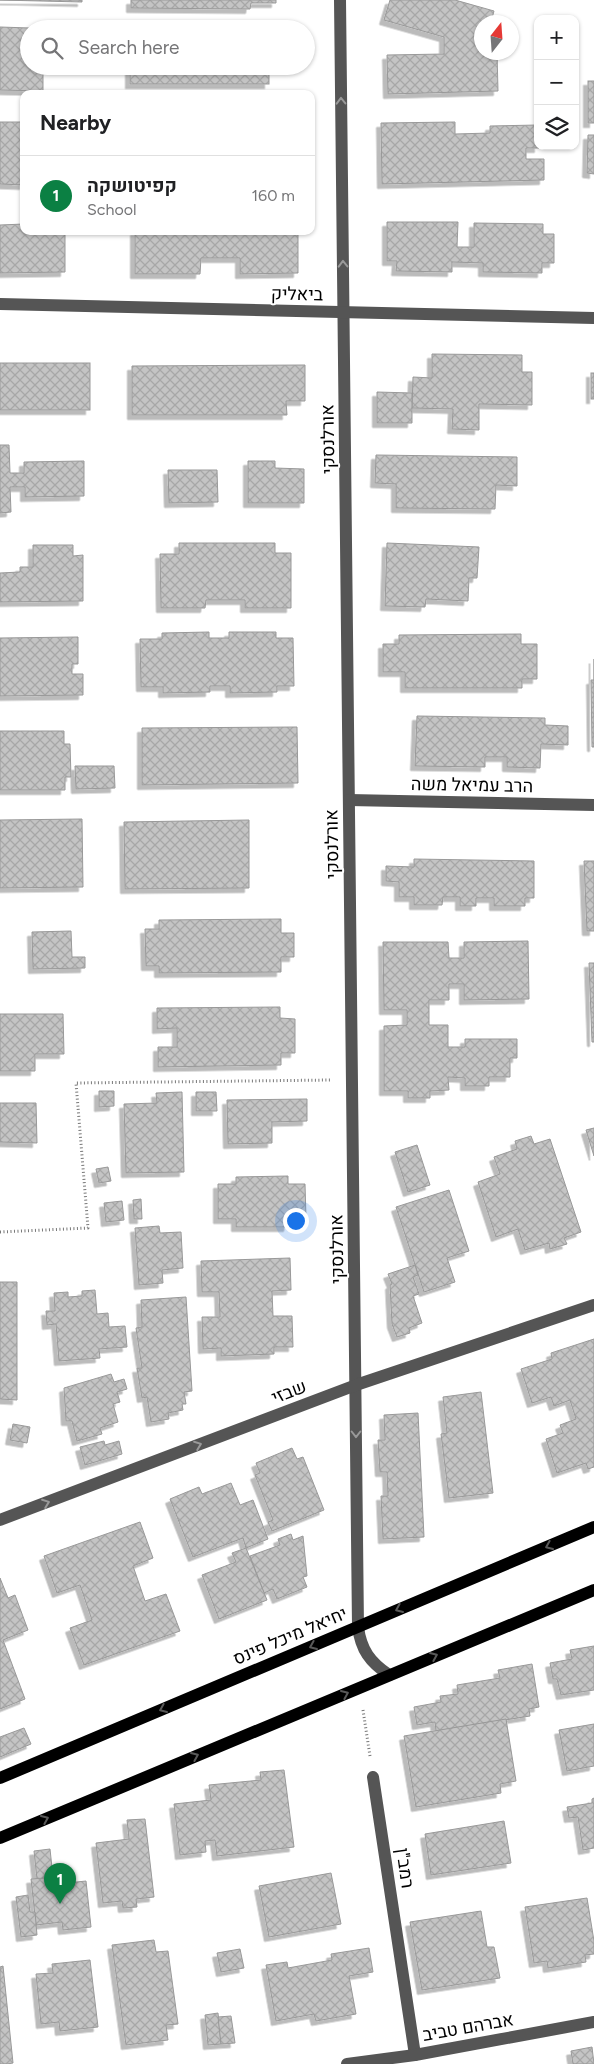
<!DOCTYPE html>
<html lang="en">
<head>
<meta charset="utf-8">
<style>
	body { margin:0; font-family:Figtree,Heebo,sans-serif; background:#f6f6f6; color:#202124 }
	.controls { position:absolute; right:15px; top:15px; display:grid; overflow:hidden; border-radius:10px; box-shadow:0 1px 4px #0004 }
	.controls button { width:45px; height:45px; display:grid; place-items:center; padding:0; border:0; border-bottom:1px solid #e0e0e0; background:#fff; color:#202124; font:25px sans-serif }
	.compass { position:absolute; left:474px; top:15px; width:45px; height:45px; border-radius:50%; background:#fff; box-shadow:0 1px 4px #0004; rotate:17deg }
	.you { position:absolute; left:295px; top:1220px; width:18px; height:18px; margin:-12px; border:4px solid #fff; border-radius:50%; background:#1a73e8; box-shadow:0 0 0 8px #1a73e833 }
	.badge { display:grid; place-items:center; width:32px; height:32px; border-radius:50%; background:#0b8043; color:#fff; font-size:16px; font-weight:700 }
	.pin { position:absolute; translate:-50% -41px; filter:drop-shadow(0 1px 2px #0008) }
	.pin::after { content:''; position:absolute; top:26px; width:18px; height:15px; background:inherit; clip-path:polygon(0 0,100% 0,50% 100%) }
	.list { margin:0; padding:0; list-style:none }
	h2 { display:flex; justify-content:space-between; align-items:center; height:65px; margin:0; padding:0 20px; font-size:21px }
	h2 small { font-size:16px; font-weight:400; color:#757577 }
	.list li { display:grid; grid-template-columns:32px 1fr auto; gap:15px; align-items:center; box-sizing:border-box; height:80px; padding:0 20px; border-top:1px solid #e0e0e0 }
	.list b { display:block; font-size:19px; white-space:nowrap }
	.list p { margin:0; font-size:16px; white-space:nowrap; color:#757577 }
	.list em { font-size:16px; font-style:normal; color:#757577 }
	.icon { flex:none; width:28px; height:28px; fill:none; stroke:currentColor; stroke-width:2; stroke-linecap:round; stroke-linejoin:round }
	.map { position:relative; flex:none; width:594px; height:2064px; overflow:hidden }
	.search { position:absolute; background:#fff; box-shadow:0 1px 4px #0004; left:20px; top:20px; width:295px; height:55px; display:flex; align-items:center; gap:12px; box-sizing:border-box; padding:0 18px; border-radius:28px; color:#757577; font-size:19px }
	.panel { position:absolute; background:#fff; box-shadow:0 1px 4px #0004; left:20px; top:90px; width:295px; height:145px; border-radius:10px }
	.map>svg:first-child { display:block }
</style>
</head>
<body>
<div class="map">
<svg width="594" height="2064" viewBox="0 0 594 2064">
	<defs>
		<pattern id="building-cross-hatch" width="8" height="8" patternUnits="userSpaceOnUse" patternTransform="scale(1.25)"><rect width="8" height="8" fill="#c4c4c4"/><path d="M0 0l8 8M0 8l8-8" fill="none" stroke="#a7a7a7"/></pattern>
		<filter id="shadow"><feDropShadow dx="-4.5" dy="4.5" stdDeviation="0" flood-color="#0004"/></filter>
	</defs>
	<rect width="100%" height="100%" fill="#fff"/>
	<g fill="url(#building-cross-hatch)" stroke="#999" filter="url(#shadow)">
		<polygon points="0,0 82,0 82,2"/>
		<polygon points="131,0 276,0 276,3 251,3 250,9 131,8"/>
		<polygon points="390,0 455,0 494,11 491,22 482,22 482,52 497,52 498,91 388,94 387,55 444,54 444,37 384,20"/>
		<polygon points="0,27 59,29 29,29 29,66 43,66 43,91 0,90"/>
		<rect x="130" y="66" width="139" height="18"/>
		<rect x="588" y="81" width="6" height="42"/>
		<polygon points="0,122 24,122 24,185 0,184"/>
		<polygon points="455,122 455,134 490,133 490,126 538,125 539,148 526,148 526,159 544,159 544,180 382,184 381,123"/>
		<polygon points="588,135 594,135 594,174 587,173"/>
		<polygon points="387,222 458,222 457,247 474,247 474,223 543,224 543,234 554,234 554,263 542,263 542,273 483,272 483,263 452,262 452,272 396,271 397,261 387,261"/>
		<polygon points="24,224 24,231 65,231 65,272 0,273 0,225"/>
		<polygon points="135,231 298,231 298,273 240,274 240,258 201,258 200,274 135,274"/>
		<polygon points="432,354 522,355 522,372 532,372 532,405 479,404 479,430 452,429 453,409 412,408 413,377 432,378"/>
		<rect x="0" y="363" width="90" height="47"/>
		<polygon points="305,365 305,401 286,401 287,415 132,415 132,366"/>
		<rect x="591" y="373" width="3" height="26"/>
		<polygon points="377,392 412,393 412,423 377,423"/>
		<polygon points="0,445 9,445 10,473 24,473 24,462 84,461 84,496 25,497 25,487 10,487 11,512 0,513"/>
		<polygon points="376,455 517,457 517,486 496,485 495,509 396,508 396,484 375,483"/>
		<polygon points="248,461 275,461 275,468 304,469 304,503 248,503"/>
		<polygon points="168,470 217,470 218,502 169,503"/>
		<polygon points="179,543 275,543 275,553 291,553 291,608 245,608 245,600 206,600 205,608 161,608 160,554 179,554"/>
		<polygon points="387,543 479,547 477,578 469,578 468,601 426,599 425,607 385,606"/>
		<polygon points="33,545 73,545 73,556 83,555 83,601 0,602 0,573 20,572 20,567 33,567"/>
		<polygon points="209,632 209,638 229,638 229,632 276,632 276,638 293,638 294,686 277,686 277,692 230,693 230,686 210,686 210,692 163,693 163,687 141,687 140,639 162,639 162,633"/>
		<polygon points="521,634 521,644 537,644 537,679 522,679 522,688 405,688 405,672 383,672 383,644 399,644 399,635"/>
		<polygon points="78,637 78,664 72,664 72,674 83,674 83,695 0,696 0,638"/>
		<polygon points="594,659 594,747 592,747 591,680 594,680"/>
		<polygon points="417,716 545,718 545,725 568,726 568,745 541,744 540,768 507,767 507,757 485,757 485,767 415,766"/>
		<polygon points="297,727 298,783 142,785 142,728"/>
		<polygon points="0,731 64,731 64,744 70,744 71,777 65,777 65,790 0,790"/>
		<polygon points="75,766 114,766 115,788 76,789"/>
		<polygon points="82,819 83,887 0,888 0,820"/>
		<polygon points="249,820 249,888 125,889 124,822"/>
		<polygon points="414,859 534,861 534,898 525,898 525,906 494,906 494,898 476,898 476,906 460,906 460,897 443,897 442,905 414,905 414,897 399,897 399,882 386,881 386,866 414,867"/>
		<polygon points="584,861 594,861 594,931 587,931"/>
		<polygon points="281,919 281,933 294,933 294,957 281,957 281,972 159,973 159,966 146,966 145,929 159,929 159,920"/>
		<polygon points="71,931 72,957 85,957 85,968 33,969 32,932"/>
		<polygon points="528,941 529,999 464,1000 464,984 449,984 449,1000 429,1000 429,1025 448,1025 448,1047 465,1047 465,1039 517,1039 517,1058 510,1058 510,1077 489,1077 489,1086 465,1086 465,1078 448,1077 449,1090 430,1091 430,1098 408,1098 408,1091 384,1091 384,1026 407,1025 407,1010 384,1010 383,942 448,942 449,958 464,958 464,942"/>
		<polygon points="589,963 594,963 594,1042 592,1042"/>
		<polygon points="280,1007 280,1018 295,1019 295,1053 281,1053 281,1065 158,1067 158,1047 177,1047 177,1028 157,1029 157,1008"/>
		<polygon points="0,1014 63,1014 64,1054 35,1054 35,1071 0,1071"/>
		<polygon points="99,1091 114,1091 114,1106 99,1107"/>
		<polygon points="182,1092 184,1172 126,1173 124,1104 157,1103 156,1093"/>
		<polygon points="196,1092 216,1092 217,1111 196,1111"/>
		<polygon points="307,1099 307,1121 272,1122 272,1143 228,1144 227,1100"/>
		<polygon points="0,1103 36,1103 37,1143 0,1142"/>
		<polygon points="594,1128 594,1156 586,1130"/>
		<polygon points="531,1136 534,1144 550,1139 581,1232 564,1238 567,1244 550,1249 549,1243 525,1250 518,1229 496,1237 478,1182 500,1174 494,1157 517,1149 515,1141"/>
		<polygon points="417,1145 430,1185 408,1192 395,1152"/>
		<polygon points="108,1167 111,1181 99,1183 96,1169"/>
		<polygon points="288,1176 288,1184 305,1184 306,1218 289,1219 288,1227 236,1227 236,1219 218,1219 218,1184 236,1184 236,1177"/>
		<polygon points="449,1190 469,1251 447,1258 455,1282 424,1292 396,1207"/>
		<polygon points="141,1199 142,1219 134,1219 133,1200"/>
		<polygon points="122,1201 124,1220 106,1222 104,1203"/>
		<polygon points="159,1226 160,1233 181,1232 183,1268 162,1270 163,1283 139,1285 135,1228"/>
		<polygon points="290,1258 291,1290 272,1291 273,1316 292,1316 293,1347 274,1347 274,1354 221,1356 221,1348 203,1349 202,1317 220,1317 219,1292 202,1292 201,1261"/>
		<polygon points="415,1265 418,1275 413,1277 419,1294 413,1296 422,1323 409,1328 410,1333 397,1337 392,1324 390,1285 392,1284 388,1274"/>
		<polygon points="0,1282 17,1282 17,1400 0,1399"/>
		<polygon points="95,1290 97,1314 108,1313 109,1327 125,1326 127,1347 99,1349 100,1358 59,1361 56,1324 47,1325 46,1311 55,1311 54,1293 68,1292 68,1297 82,1296 82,1291"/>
		<polygon points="186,1297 192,1391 184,1392 186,1404 182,1404 183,1410 168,1413 169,1419 151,1422 147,1397 142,1398 137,1368 142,1368 136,1328 142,1327 141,1300"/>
		<polygon points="594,1339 594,1467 588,1469 586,1463 557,1473 546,1439 563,1433 560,1425 576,1419 570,1400 554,1406 551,1397 532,1403 521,1369 552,1359 551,1353"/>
		<polygon points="111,1374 114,1382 124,1379 127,1389 117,1392 120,1402 113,1404 118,1422 100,1428 102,1434 77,1441 72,1421 66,1421 64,1388"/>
		<polygon points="481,1392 493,1493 449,1498 441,1434 447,1433 443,1397"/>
		<polygon points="418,1413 424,1537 383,1539 381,1496 388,1496 387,1472 380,1472 378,1440 385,1440 384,1415"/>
		<polygon points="13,1424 30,1427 27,1443 10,1440"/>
		<polygon points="104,1441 105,1445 119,1441 122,1454 85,1465 80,1447"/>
		<polygon points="292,1448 297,1459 303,1457 324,1510 272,1531 268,1522 273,1520 255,1475 260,1473 256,1463"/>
		<polygon points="231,1483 240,1505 253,1500 268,1539 246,1548 243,1538 193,1557 170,1499 199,1487 202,1494"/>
		<polygon points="140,1522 153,1558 133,1566 145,1601 166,1594 180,1631 84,1665 70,1628 92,1620 80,1585 57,1593 44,1556"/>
		<polygon points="291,1534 293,1540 303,1536 307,1576 303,1577 307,1587 277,1599 273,1589 264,1593 250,1556 280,1545 278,1539"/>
		<polygon points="246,1548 267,1600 219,1619 202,1575 236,1562 232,1553"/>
		<polygon points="0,1578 8,1598 15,1595 28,1630 3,1640 25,1699 0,1709"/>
		<polygon points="594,1646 594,1690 561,1695 557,1679 553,1679 550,1663 572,1659 570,1650"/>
		<polygon points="532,1664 539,1707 529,1709 530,1716 436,1731 435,1722 417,1725 414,1707 441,1702 440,1696 458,1694 457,1685 500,1678 498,1670"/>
		<polygon points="506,1719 516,1781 500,1784 501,1793 416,1807 404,1736"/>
		<polygon points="594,1724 594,1766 567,1771 559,1730"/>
		<polygon points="24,1728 31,1744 0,1757 0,1737"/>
		<polygon points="284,1770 294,1847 217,1856 215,1840 205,1841 206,1852 180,1855 174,1804 211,1800 209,1785 261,1780 260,1772"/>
		<polygon points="594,1798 594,1848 583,1850 578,1817 569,1818 567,1807 592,1803 592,1799"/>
		<polygon points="145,1819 154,1897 136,1899 137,1907 123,1908 122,1901 103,1903 96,1843 129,1839 127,1820"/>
		<polygon points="504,1821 511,1863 431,1875 425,1834"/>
		<polygon points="50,1849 53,1877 37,1879 34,1851"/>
		<polygon points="331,1873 341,1924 269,1937 259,1886"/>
		<polygon points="58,1877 58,1884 86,1881 91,1927 63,1930 62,1922 36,1925 31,1879"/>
		<polygon points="28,1895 30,1912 35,1912 37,1935 21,1937 16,1897"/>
		<polygon points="587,1898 594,1941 594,1954 585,1955 586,1962 548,1968 547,1961 534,1963 525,1907"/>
		<polygon points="481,1911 487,1947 494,1947 500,1978 422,1990 410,1922"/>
		<polygon points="154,1940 156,1952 168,1951 178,2024 166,2025 168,2040 126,2045 112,1945"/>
		<polygon points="369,1948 373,1972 349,1976 356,2014 316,2021 314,2014 276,2021 266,1965 287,1962 288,1968 332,1960 331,1954"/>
		<polygon points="240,1949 244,1968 221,1972 217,1953"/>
		<polygon points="90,1960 98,2027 60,2031 59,2022 41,2024 36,1974 53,1973 52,1964"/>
		<polygon points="3,1966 13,2063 7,2064 0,2064 0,1967"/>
		<polygon points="218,2013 221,2044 208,2045 205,2015"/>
		<polygon points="231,2016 235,2043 221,2044 218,2017"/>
		<polygon points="592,2047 594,2064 573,2064 571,2051"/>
	</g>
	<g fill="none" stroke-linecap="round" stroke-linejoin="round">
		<g stroke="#777" stroke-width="3" stroke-dasharray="1 2.5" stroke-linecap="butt">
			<polyline points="0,1232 88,1228 76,1083 331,1080"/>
			<polyline points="363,1710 370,1756"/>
		</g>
		<g stroke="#555" stroke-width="12">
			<path d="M340,0L358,1627C361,1650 370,1662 389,1675"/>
			<polyline points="0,304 594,318"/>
			<polyline points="349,800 594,805"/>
			<polyline points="0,1520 356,1385 594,1305"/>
			<polyline points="373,1777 415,2055"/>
			<polyline points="347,2064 415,2055 594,2022"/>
		</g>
		<g stroke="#000" stroke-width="12">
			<polyline points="0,1778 594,1527"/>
			<polyline points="0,1838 594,1590"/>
		</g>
	</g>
	<defs><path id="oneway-chevron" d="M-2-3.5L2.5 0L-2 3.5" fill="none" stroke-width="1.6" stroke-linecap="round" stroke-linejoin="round" transform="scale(1.25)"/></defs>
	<g stroke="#999">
		<use href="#oneway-chevron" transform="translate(341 101) rotate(-91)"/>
		<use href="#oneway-chevron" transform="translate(343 264) rotate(-91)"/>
		<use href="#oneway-chevron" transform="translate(356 1434) rotate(90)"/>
		<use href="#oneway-chevron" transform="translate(198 1445) rotate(-21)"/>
		<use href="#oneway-chevron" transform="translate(46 1503) rotate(-21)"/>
	</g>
	<g stroke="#595959">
		<use href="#oneway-chevron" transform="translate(549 1546) rotate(157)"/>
		<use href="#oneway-chevron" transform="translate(399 1609) rotate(157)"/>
		<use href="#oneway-chevron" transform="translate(313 1646) rotate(157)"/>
		<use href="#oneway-chevron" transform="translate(434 1656) rotate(-23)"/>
		<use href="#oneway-chevron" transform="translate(345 1694) rotate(-23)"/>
		<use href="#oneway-chevron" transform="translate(163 1709) rotate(157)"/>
		<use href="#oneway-chevron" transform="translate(195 1756) rotate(-23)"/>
		<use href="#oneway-chevron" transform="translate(45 1819) rotate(-23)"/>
	</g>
	<g text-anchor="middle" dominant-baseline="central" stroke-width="4" stroke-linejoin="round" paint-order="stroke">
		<g font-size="18" fill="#000" stroke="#fff">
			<text transform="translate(297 294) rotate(1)">ביאליק</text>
			<text transform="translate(328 439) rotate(-91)">אורלנסקי</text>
			<text transform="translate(472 785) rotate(1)">הרב עמיאל משה</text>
			<text transform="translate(332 844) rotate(-91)">אורלנסקי</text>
			<text transform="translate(337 1249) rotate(-91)">אורלנסקי</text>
			<text transform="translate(289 1392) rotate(-21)">שבזי</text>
			<text transform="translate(290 1636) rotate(-23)">יחיאל מיכל פינס</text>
			<text transform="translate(405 1868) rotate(82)">רמב"ן</text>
			<text transform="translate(468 2027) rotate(-10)">אברהם טביב</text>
		</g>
	</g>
</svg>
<div class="controls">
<button>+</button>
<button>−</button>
<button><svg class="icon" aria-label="layers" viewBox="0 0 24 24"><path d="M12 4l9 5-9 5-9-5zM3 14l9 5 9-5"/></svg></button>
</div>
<svg class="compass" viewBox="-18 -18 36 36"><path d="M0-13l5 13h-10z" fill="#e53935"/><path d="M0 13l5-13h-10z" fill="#757577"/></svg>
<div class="you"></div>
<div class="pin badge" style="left:60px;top:1904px">1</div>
<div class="search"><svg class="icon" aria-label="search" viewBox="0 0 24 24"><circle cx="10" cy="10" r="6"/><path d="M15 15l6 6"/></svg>Search here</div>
<section class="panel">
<h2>Nearby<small></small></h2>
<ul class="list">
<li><span class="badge">1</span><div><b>קפיטושקה</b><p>School</p></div><em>160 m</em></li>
</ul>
</section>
</div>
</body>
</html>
